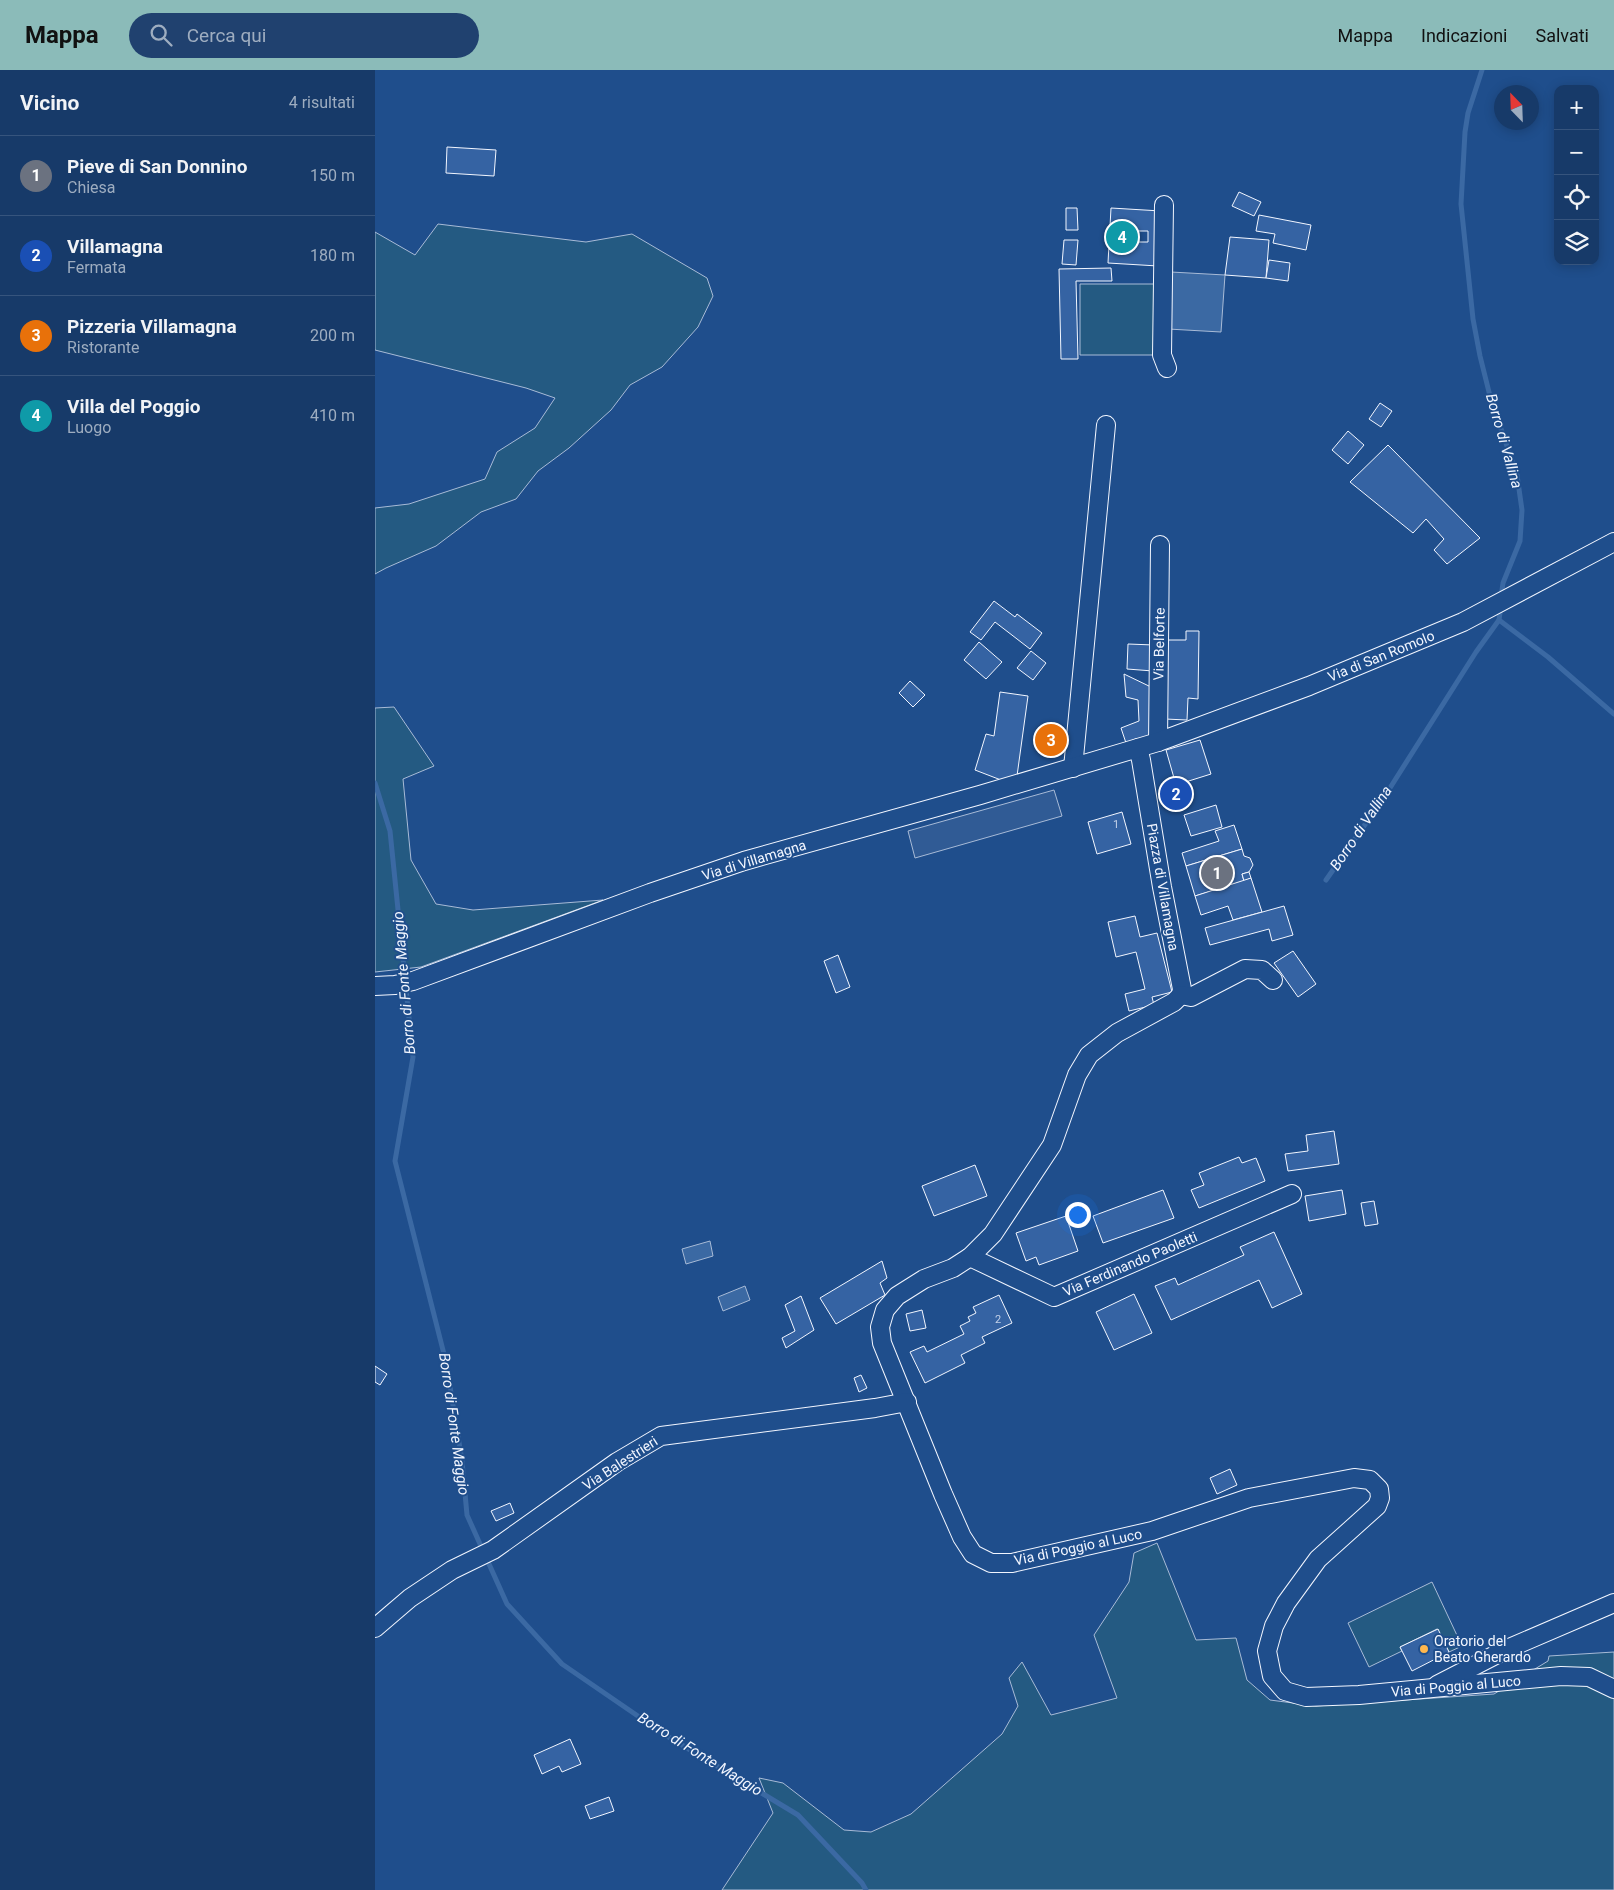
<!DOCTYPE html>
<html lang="it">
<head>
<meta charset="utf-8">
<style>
	body { margin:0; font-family:Roboto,sans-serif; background:#20416f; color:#f1f3f6 }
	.controls { position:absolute; right:15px; top:15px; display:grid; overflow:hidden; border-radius:10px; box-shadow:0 2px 12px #0003 }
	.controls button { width:45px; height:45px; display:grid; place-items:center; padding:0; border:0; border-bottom:1px solid #36547d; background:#173a69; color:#f1f3f6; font:25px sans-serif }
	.compass { position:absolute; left:1119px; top:15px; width:45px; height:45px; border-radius:50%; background:#173a69; box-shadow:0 2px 12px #0003; rotate:337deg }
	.you { position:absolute; left:702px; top:1144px; width:18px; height:18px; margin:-12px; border:4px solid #fff; border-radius:50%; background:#1a73e8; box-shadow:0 0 0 8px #1a73e833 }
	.badge { display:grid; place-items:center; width:32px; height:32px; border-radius:50%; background:#8bbbb9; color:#fff; font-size:16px; font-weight:700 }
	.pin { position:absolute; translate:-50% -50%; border:2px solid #fff; box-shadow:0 1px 5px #0006 }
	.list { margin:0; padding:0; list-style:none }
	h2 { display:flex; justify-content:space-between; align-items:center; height:65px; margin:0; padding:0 20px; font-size:21px }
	h2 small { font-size:16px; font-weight:400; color:#9eadc0 }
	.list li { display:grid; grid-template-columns:32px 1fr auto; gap:15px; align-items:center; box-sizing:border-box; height:80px; padding:0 20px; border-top:1px solid #36547d }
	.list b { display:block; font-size:19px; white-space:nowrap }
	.list p { margin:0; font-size:16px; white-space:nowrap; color:#9eadc0 }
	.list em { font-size:16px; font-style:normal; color:#9eadc0 }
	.icon { flex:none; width:28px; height:28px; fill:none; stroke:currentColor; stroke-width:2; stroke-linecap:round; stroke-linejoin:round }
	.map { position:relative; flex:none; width:1239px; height:1820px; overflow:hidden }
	header { display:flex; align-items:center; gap:30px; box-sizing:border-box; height:70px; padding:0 25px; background:#8bbbb9; color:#111 }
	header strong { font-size:24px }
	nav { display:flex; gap:28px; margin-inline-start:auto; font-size:18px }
	.search { width:350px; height:45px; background:#20416f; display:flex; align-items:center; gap:12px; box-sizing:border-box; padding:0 18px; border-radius:28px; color:#9eadc0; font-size:19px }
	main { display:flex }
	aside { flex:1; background:#173a69 }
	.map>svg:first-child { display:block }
</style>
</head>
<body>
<header>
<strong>Mappa</strong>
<div class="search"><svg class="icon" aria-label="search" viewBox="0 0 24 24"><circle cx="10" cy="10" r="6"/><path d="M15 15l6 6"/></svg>Cerca qui</div>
<nav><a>Mappa</a><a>Indicazioni</a><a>Salvati</a></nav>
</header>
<main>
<aside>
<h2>Vicino<small>4 risultati</small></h2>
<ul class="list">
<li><span class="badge" style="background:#6b7280">1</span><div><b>Pieve di San Donnino</b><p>Chiesa</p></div><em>150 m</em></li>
<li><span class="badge" style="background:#1a4fb4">2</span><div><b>Villamagna</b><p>Fermata</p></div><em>180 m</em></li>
<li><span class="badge" style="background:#e8710a">3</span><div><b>Pizzeria Villamagna</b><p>Ristorante</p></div><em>200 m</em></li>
<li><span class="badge" style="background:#0f9aa8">4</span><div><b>Villa del Poggio</b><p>Luogo</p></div><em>410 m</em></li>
</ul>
</aside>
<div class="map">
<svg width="1239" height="1820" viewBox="0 0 1239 1820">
	<rect width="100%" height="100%" fill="#1f4e8c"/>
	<g fill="#245a82" stroke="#a8bbd7">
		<polygon points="63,154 211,172 257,164 332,208 338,226 323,257 287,297 255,315 236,340 194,378 163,401 141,429 106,442 61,476 11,498 0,504 0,438 34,434 110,409 122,382 160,358 180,328 151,318 0,280 0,162 40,185"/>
		<polygon points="705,214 780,214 779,285 705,285"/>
		<polygon points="19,637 59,696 28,709 36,790 61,834 98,840 228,830 46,897 0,902 0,638"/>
		<polygon points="782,1473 821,1570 861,1568 872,1610 895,1630 941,1636 1119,1624 1173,1591 1174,1586 1239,1582 1239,1820 347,1820 398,1743 384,1708 408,1713 469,1760 496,1762 536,1744 627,1664 643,1636 634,1608 647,1592 676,1645 742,1628 719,1565 754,1512 759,1483"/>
		<polygon points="1057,1512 1087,1576 1074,1582 1062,1559 1025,1577 1027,1581 994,1597 973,1553"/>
	</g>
	<polygon fill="#305b95" stroke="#a8bbd7" points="679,720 687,746 540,788 533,761"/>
	<g fill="#3b69a3" stroke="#a8bbd7">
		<polygon points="796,202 850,205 846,262 793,259"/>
		<polygon points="335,1171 338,1186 311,1194 307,1179"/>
		<polygon points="370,1216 375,1230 348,1241 343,1227"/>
	</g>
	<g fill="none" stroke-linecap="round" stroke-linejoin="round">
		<g stroke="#3b69a3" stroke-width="5">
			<polyline points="1107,0 1093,43 1090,62 1086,134 1098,249 1105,286 1116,330 1142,405 1147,440 1145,471 1128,513 1126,527"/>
			<polyline points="1124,550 1173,587 1239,644"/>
			<polyline points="0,713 15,761 38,987 20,1091 71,1292 87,1391 92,1445 132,1534 187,1594 292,1666 423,1745 487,1813 491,1820"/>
			<polyline points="951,810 1008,729 1101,582 1124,550 1126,536"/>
		</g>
	</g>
	<g fill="#3563a3" stroke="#f2f6ff" fill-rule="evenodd">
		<polygon points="72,77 121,80 119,106 71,103"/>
		<polygon points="864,122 886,132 879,146 857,136"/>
		<polygon points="691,138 702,138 703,160 691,160"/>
		<path d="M736,138L786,141L783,196L733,193ZM760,161H773V172H760Z"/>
		<polygon points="884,145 936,155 931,180 898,173 900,164 881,161"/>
		<polygon points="855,167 894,170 891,208 850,205"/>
		<polygon points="689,170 703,170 701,195 687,194"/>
		<polygon points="894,190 915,193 913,211 891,208"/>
		<polygon points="736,198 737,211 701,211 703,289 686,289 684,199"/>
		<polygon points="1005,333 1017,341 1006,357 994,349"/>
		<polygon points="973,361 989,375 973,394 957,380"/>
		<polygon points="1013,375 1105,468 1072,494 1059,480 1069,469 1051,449 1038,463 975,412"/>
		<polygon points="619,531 640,547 642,544 667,563 655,579 620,552 606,570 595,562"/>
		<polygon points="811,561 824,561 823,629 813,628 812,650 790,649 791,570 811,570"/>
		<polygon points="604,572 627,592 611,609 589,590"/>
		<polygon points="753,574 779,575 778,601 752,599"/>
		<polygon points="656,581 671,593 658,610 642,598"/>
		<polygon points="749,604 778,618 777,665 751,673 746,658 764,651 763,630 751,627"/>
		<polygon points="535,611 550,625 538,637 524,623"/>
		<polygon points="625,622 653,626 642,706 626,710 600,700 611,664 619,666"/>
		<polygon points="825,670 836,704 801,715 791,680"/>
		<polygon points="841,735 847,757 816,766 809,745"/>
		<polygon points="747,742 756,774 722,784 713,752"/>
		<polygon points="859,755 867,779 811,796 807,783 844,771 840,761"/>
		<polygon points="867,779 869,786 875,788 878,795 874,802 867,804 869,811 820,826 811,796"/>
		<polygon points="874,802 876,808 869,811 867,804"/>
		<polygon points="876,808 887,842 858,850 853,836 826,845 820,826"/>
		<polygon points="909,836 918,865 897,871 894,859 835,875 830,858"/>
		<polygon points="760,846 765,867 782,863 797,922 777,927 779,935 754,941 750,924 770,919 761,882 741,887 733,852"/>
		<polygon points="918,881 941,914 923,927 899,893"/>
		<polygon points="463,885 475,917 461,923 449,891"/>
		<polygon points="959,1061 964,1094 913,1101 910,1084 933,1081 931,1065"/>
		<polygon points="864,1087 867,1093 881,1088 890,1111 824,1138 816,1120 829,1115 824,1103"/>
		<polygon points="600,1095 612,1126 559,1146 547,1116"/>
		<polygon points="788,1120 799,1148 728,1173 718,1146"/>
		<polygon points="967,1120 971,1144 934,1151 930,1126"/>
		<polygon points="999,1131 1003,1154 990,1156 986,1133"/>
		<polygon points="691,1146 703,1181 664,1195 661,1187 651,1191 641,1163"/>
		<polygon points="899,1162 927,1224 897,1238 884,1210 796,1250 780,1216 800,1208 803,1215 869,1185 865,1177"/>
		<polygon points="507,1191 512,1208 505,1213 510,1225 461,1254 445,1228"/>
		<polygon points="759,1224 777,1263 739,1280 721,1242"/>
		<polygon points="624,1225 637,1253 607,1267 610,1273 586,1285 590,1293 550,1313 535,1282 549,1276 552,1282 589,1264 585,1256 595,1251 593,1247 601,1243 598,1237"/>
		<polygon points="426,1226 439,1260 411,1278 407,1268 420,1261 410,1235"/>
		<polygon points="547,1240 551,1258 535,1261 531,1244"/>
		<polygon points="0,1296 12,1304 5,1315 0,1312"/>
		<polygon points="486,1305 492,1318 484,1322 479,1308"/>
		<polygon points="855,1399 862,1415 842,1424 835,1408"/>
		<polygon points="135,1433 139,1443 121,1451 116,1441"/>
		<polygon points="1063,1559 1074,1582 1037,1601 1025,1577"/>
		<polygon points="195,1669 206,1694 187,1702 184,1696 167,1704 159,1685"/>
		<polygon points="234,1727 239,1741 215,1749 210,1736"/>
	</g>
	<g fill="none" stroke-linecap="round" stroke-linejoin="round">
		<g stroke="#f2f6ff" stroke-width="20">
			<g id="minor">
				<polyline points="789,135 787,285 792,298"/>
				<polyline points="783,672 785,475"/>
				<polyline points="763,678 766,690 787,817 807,919 806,925"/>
				<polyline points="698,698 731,355"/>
				<polyline points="0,916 20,915 38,911 275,823 369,791 605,725 783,672 934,616 1088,552 1239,472"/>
				<polyline points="806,925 799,932 742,963 714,985 702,1005 677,1075 618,1164 595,1187 578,1198 549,1209 522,1226 510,1240 505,1257 507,1273 568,1424 587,1467 598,1484 616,1493 637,1493 777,1461 874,1428 979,1408 995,1410 1004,1419 1005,1428 1002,1436 943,1489 911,1533 899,1556 892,1581 897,1606 910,1621 931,1627 984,1625 1186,1606 1214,1607 1239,1619"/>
				<polyline points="806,925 816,927 870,899 887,900 898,910"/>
				<polyline points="595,1187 679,1227 917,1124"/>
				<polyline points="0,1558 35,1528 77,1500 118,1480 242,1392 286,1366 500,1338 532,1332"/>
				<polyline points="1062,1615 1132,1579 1239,1533"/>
			</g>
		</g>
		<use href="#minor" stroke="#1f4e8c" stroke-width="18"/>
	</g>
	<circle fill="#ffb74d" stroke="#1f4e8c" stroke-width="2" cx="1049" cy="1579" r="5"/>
	<g text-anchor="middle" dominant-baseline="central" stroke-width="4" stroke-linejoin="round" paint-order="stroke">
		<g font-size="11" fill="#c3d1e8">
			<text x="741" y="754">1</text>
			<text x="623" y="1249">2</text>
		</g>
		<g font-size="14" fill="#f2f6ff" stroke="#1f4e8c">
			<text transform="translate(784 574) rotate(-89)">Via Belforte</text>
			<text transform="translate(1006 586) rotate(-22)">Via di San Romolo</text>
			<text transform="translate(379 790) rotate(-17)">Via di Villamagna</text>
			<text transform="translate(788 817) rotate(80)">Piazza di Villamagna</text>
			<text transform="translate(755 1194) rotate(-23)">Via Ferdinando Paoletti</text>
			<text transform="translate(245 1393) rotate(-33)">Via Balestrieri</text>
			<text transform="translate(703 1477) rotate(-12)">Via di Poggio al Luco</text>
			<text transform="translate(1081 1616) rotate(-5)">Via di Poggio al Luco</text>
		</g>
		<g font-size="14" fill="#f2f6ff" stroke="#1f4e8c" text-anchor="start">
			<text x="1059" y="1571">Oratorio del<tspan x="1059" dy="16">Beato Gherardo</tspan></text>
		</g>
		<g font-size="15" font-style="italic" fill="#f2f6ff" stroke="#1f4e8c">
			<text transform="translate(1129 371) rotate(74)">Borro di Vallina</text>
			<text transform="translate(986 758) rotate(-56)">Borro di Vallina</text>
			<text transform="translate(29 913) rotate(-95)">Borro di Fonte Maggio</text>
			<text transform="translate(79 1354) rotate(82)">Borro di Fonte Maggio</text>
			<text transform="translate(325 1684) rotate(32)">Borro di Fonte Maggio</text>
		</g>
	</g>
</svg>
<div class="controls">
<button>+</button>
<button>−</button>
<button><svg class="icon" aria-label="locate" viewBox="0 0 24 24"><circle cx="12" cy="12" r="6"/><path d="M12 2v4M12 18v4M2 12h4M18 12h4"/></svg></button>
<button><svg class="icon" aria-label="layers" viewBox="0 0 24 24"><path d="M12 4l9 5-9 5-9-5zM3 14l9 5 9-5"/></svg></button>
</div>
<svg class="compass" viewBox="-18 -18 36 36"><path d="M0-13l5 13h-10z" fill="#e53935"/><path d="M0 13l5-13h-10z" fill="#9eadc0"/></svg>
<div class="you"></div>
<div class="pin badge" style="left:842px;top:803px;background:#6b7280">1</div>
<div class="pin badge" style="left:801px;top:724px;background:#1a4fb4">2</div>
<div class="pin badge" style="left:676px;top:670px;background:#e8710a">3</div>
<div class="pin badge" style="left:747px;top:167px;background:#0f9aa8">4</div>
</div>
</main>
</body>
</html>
